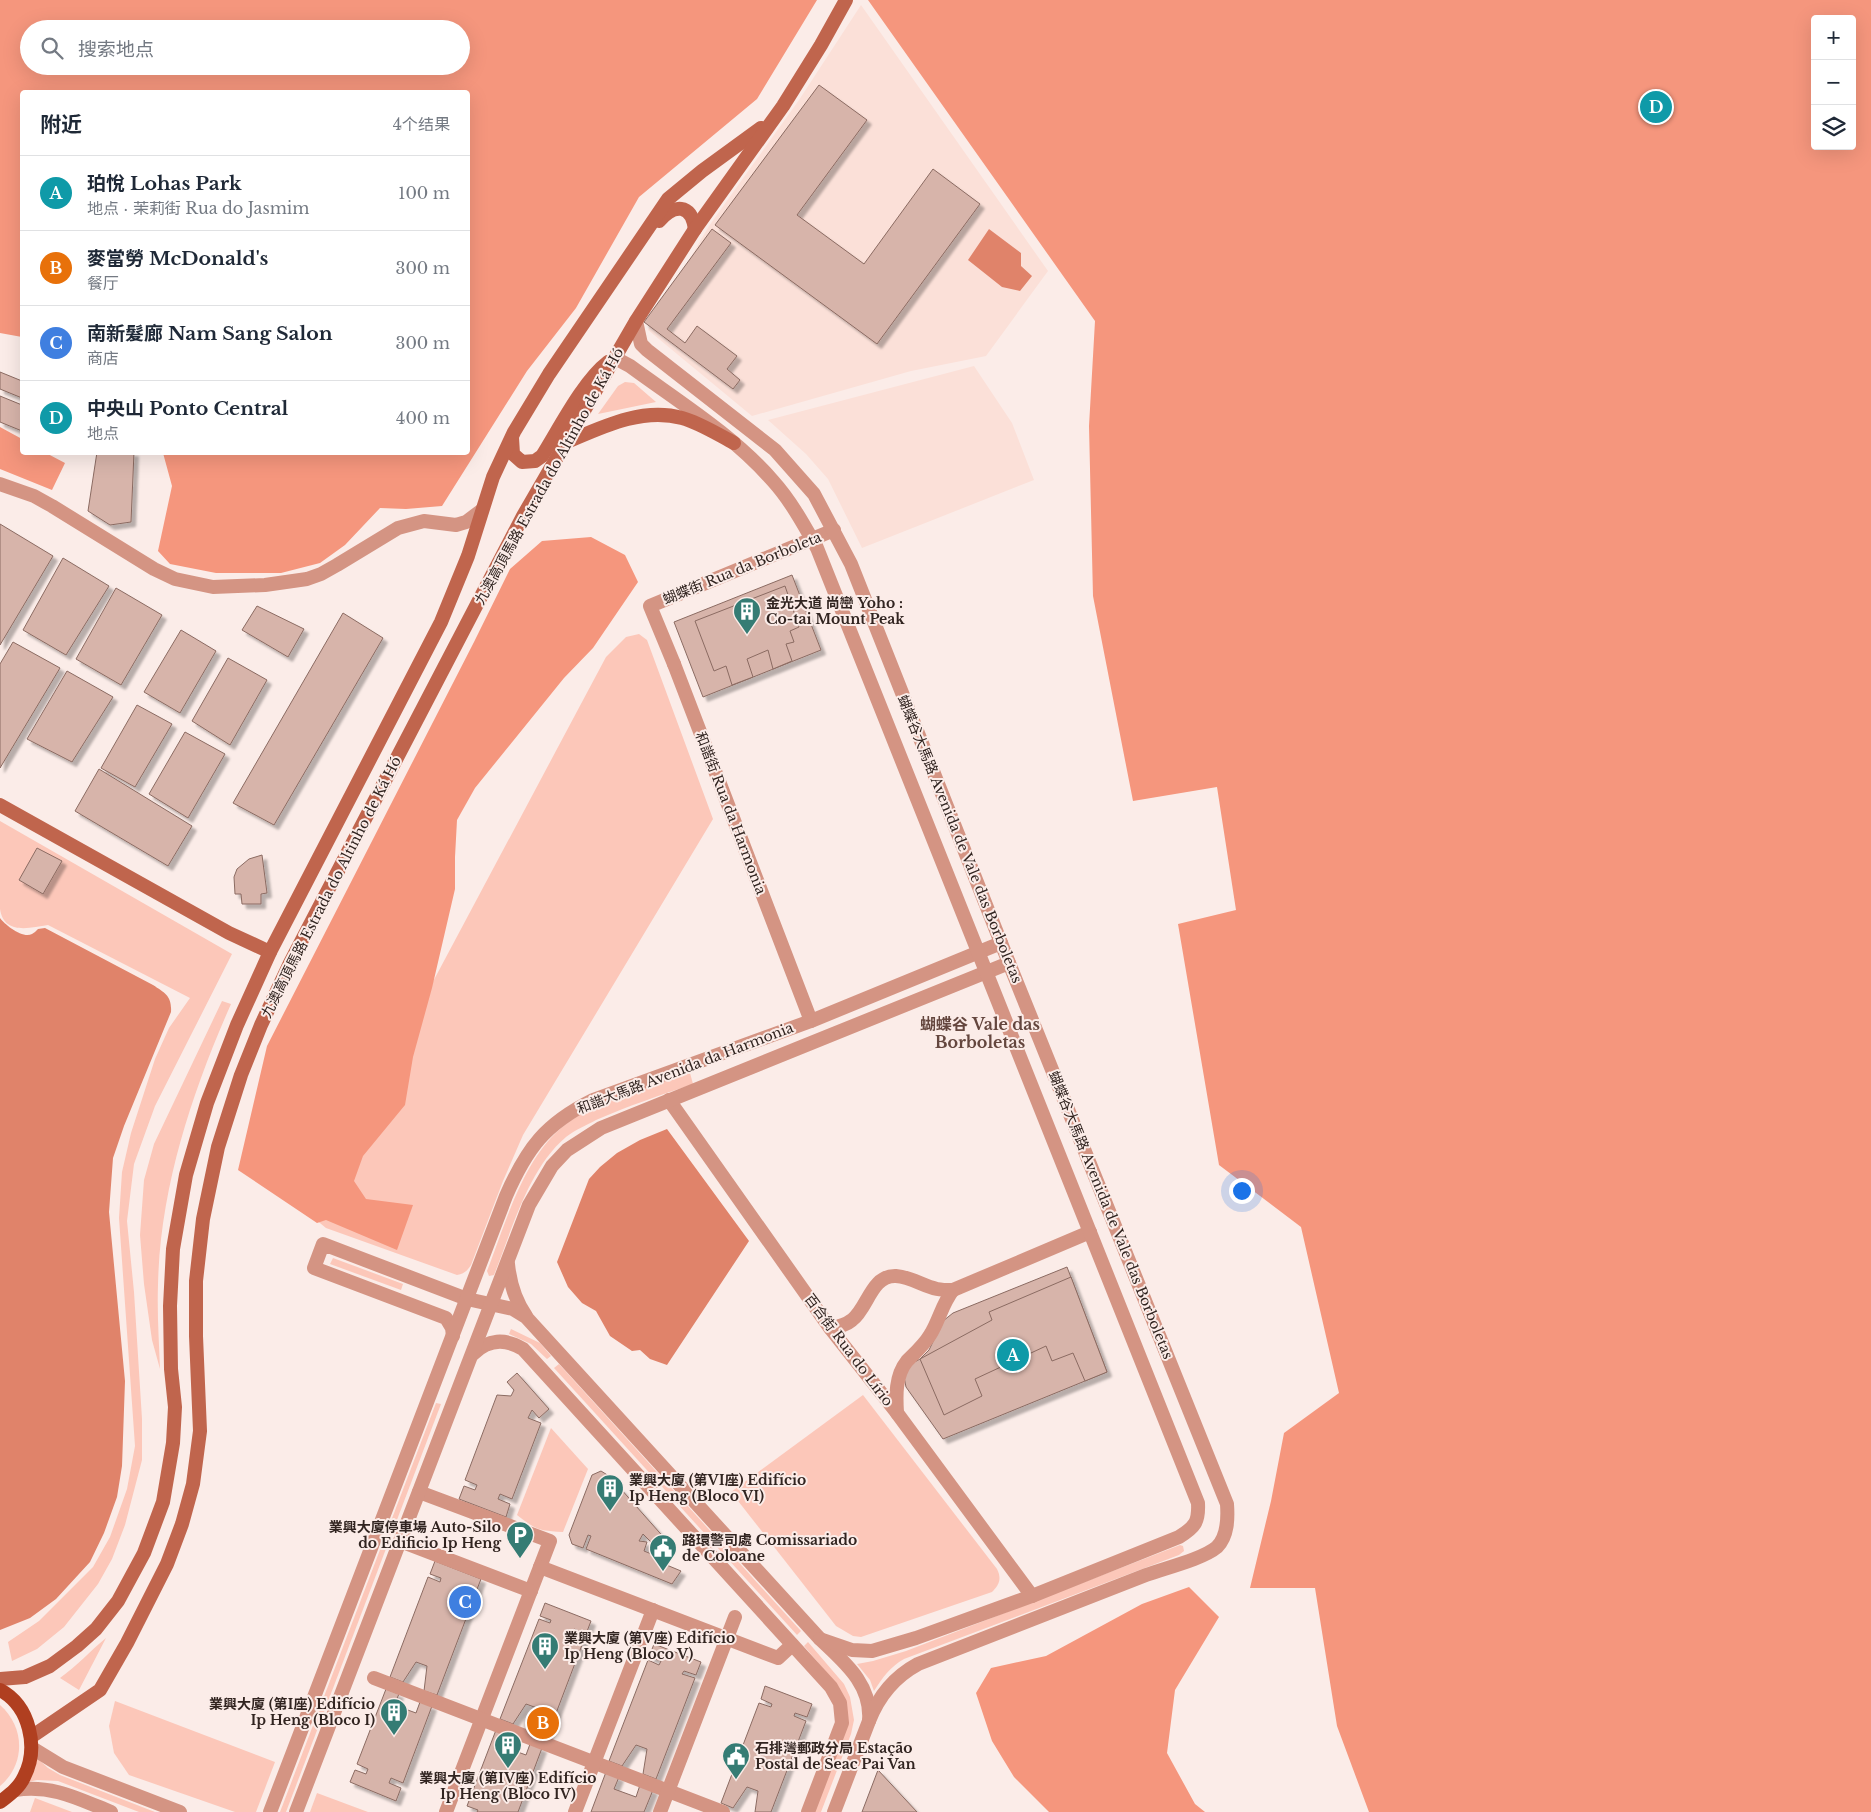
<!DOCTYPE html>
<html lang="zh">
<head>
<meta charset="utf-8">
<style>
	body { margin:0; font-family:"Libre Baskerville","Noto Sans SC",serif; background:#f6f6f7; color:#1f2937 }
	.controls { position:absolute; right:15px; top:15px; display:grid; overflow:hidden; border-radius:5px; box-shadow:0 5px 20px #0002 }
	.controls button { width:45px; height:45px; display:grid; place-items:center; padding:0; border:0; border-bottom:1px solid #e0e1e3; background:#fff; color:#1f2937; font:25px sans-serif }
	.you { position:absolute; left:1241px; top:1190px; width:18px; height:18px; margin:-12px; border:4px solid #fff; border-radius:50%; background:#1a73e8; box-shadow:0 0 0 8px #1a73e833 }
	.badge { display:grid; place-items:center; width:32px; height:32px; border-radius:50%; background:#7c3aed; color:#fff; font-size:16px; font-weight:700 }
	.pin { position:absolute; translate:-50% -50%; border:2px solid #fff; box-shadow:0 1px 5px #0006 }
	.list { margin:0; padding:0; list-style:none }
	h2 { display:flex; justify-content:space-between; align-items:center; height:65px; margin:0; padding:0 20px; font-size:21px }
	h2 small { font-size:16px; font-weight:400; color:#747a83 }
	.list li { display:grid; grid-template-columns:32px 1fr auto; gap:15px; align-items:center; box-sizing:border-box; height:75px; padding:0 20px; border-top:1px solid #e0e1e3 }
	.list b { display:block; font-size:19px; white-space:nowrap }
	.list p { margin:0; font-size:16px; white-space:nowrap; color:#747a83 }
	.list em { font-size:16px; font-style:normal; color:#747a83 }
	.icon { flex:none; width:28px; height:28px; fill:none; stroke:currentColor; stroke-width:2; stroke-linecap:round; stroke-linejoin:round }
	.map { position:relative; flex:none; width:1871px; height:1812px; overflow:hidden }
	.search { position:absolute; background:#fff; box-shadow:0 5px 20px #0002; left:20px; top:20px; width:450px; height:55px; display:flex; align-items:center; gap:12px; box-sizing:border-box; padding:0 18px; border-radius:28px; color:#747a83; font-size:19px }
	.panel { position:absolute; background:#fff; box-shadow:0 5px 20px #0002; left:20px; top:90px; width:450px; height:365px; border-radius:5px }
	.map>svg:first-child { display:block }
</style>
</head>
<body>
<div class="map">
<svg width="1871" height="1812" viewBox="0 0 1871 1812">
	<defs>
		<filter id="shadow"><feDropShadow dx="4.5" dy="4.5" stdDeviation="1" flood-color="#0004"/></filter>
	</defs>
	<rect width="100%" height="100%" fill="#fbece8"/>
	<g fill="#fbe0d8">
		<polygon points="861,5 1048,271 986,356 911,371 752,416 648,330 709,226 799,100"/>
		<polygon points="974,366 1012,423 1034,480 862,548 828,479 806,454 768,420"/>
	</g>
	<g fill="#fcc7b9">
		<polygon points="625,382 634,383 656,402 598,414 618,386"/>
		<path d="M639,634L647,640L713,819L523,1135L503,1181L471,1265C467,1271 464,1274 457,1275L326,1228L315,1219V1203L606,657L626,637Z"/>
		<path d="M0,821L232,954L155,1106L134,1164L127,1221L134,1292L142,1419V1460L125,1525L112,1559L98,1584L64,1627L37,1649L12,1661L8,1642L39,1621L93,1567L110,1537L127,1489L135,1446L119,1218L122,1172L131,1133L155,1059L169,1028L190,998L48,925C29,928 4,935 0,909Z"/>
		<path d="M222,1001L231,1004C192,1092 160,1188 158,1285C157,1313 159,1341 160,1369L152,1340L144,1284L140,1235L144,1180L154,1144Z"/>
		<path d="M690,1073L693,1084C661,1095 628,1106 596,1120C587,1125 575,1130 566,1137C528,1169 512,1230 494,1275L489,1276L487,1271C505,1225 522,1162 560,1129C591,1101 650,1087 690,1073Z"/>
		<polygon points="333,1258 403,1284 401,1290 330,1264"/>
		<polygon points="511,1329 540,1343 551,1356 547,1359 531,1344 509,1334"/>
		<polygon points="559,1364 801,1631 797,1635 554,1368"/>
		<path d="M863,1395L997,1569C1002,1579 999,1585 992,1592L861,1637L853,1636L836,1626L731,1492Z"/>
		<polygon points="436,1403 441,1404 286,1812 280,1812"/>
		<path d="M551,1428L588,1469L563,1532C540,1531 536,1530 517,1515Z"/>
		<path d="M1180,1545L1183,1546L1184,1551L1179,1555L904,1659C890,1667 883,1677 874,1691L870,1680L857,1664L873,1661L906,1651Z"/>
		<path d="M106,1638L79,1690L60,1678C77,1666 90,1651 106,1638Z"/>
		<polygon points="808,1642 844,1684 850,1697 854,1720 851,1734 821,1812 814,1812 845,1731 839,1687 804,1646"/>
		<polygon points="115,1701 275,1762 256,1812 235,1812 129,1775 114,1753 109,1726"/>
		<path d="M0,1705C25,1727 26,1764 0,1786Z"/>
		<polygon points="37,1758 48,1768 60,1775 155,1812 139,1812 58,1781 37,1780 28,1782 35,1769"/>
		<polygon points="317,1793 368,1812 310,1812"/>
		<polygon points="35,1798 72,1812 30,1812"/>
	</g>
	<g fill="#f5967d" fill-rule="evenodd">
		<path d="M0,0H817L757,99L639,197L576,308L527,371L442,506L406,509L380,508L345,545L320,563L281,573H216L170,564L158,551L172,486L163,453L468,452V92H22V337L0,333ZM29,29H461V66H29Z"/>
		<path d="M868,0H1871V1812H1369L1337,1726L1315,1588H1250L1271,1501L1284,1433L1339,1393L1301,1227L1219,1165L1178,924L1236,910L1217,787L1133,801L1093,596L1089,426L1095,321ZM1815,19H1852V146H1815Z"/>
		<polygon points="0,427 22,439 22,452 46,453 65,463 52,490 0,469"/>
		<polygon points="591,537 625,555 638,582 593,648 564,678 475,788 457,820 455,857 455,889 432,988 413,1057 405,1105 363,1156 354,1181 366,1199 413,1205 397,1250 326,1220 317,1223 238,1170 267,1046 474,642 510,569 542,541"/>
		<polygon points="1189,1587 1219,1617 1175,1690 1167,1753 1195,1804 1205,1812 1049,1812 1014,1777 992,1741 976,1693 991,1668 1046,1656 1142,1604"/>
	</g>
	<g fill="#e0836a">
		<polygon points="989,229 1021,253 1021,266 1032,276 1020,291 1002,287 968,260"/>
		<path d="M0,918C5,925 23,939 32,934C34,933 36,931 38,929L45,928L153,985C165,993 172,996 171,1012L124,1126L113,1158L109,1212L125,1381L122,1466L117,1497L104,1533L90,1562L56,1599L30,1618L0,1630Z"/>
		<polygon points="667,1129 749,1241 667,1365 650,1359 640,1350 632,1351 610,1336 596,1311 582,1303 568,1287 557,1262 589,1179 600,1167 617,1153 640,1140"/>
	</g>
	<g fill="#d7b4aa" stroke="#8b6b62" filter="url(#shadow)">
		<polygon points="819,85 867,120 797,215 864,264 933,169 980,204 877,344 715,225"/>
		<polygon points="712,229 731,243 667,329 685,343 697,326 737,356 727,369 740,380 733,389 644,322"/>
		<polygon points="0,372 22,381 22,398 0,389"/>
		<polygon points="0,396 22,405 22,431 0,422"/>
		<polygon points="97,452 134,452 131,522 110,525 88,511"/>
		<polygon points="0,524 53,556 0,645"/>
		<polygon points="63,558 109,586 66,655 23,630"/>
		<polygon points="792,575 821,650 703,697 674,622"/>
		<polygon points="785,586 799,627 790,631 794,642 786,644 792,661 773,669 768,650 747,659 753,677 732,685 726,666 714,671 695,621"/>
		<polygon points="116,588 162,615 121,685 76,659"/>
		<polygon points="257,606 304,629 288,657 242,630"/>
		<polygon points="343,613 383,638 274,825 233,803"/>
		<polygon points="181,630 216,651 180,713 144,692"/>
		<polygon points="13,642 60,668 0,768 0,664"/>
		<polygon points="228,658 267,680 230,745 192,721"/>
		<polygon points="67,671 113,697 72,762 27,739"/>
		<polygon points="137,705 172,724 135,787 101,768"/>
		<polygon points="185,732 225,754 188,818 149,794"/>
		<polygon points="99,769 192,826 168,866 75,811"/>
		<polygon points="37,848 62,861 43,894 19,880"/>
		<polygon points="262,855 267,893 261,894 261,904 242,904 241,894 235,894 234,877 237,869 249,859"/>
		<polygon points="1067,1267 1107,1372 943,1439 906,1387 904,1377 911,1364 920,1359 929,1350 943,1321 953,1313"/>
		<polygon points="1071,1277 1107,1372 1085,1381 1073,1353 1052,1361 1046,1346 975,1379 982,1396 944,1415 920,1359 992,1320 989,1312"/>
		<polygon points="517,1373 549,1409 539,1418 532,1410 528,1418 541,1423 512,1499 500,1494 498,1499 510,1504 506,1517 459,1499 464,1486 475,1490 477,1485 465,1480 497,1395 511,1396 514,1390 507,1382"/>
		<polygon points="601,1471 609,1476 604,1491 620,1488 667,1541 660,1551 643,1534 639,1541 647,1542 644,1551 659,1557 657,1561 681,1571 672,1584 586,1549 591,1536 588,1535 583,1548 572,1544 569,1535 592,1475"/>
		<polygon points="435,1561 481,1579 476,1592 464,1587 463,1590 475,1595 437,1695 424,1691 427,1666 416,1662 403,1682 390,1677 428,1577 440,1582 441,1578 430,1574"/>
		<polygon points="545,1603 591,1621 586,1634 574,1629 573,1632 585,1637 547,1737 534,1732 537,1708 526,1704 513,1724 500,1719 539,1619 550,1623 551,1620 540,1616"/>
		<polygon points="654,1644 701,1662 696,1675 684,1671 682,1674 695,1678 656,1779 643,1774 647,1749 636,1745 622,1766 609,1761 648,1660 659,1665 661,1661 649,1657"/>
		<polygon points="765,1686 812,1704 807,1717 795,1713 794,1716 806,1721 771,1812 755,1812 758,1791 747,1787 733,1808 721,1803 759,1703 771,1707 772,1704 761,1699"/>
		<polygon points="386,1689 399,1694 394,1705 416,1713 420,1702 432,1706 403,1783 391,1778 389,1783 401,1788 396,1801 350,1782 355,1770 366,1774 368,1769 357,1764"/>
		<polygon points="496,1730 509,1735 504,1747 526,1755 530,1744 542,1748 518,1812 477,1812 478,1810 467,1806"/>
		<polygon points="878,1770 917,1812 862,1812"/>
		<polygon points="606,1772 619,1777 614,1789 636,1797 640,1785 653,1790 644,1812 591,1812"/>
	</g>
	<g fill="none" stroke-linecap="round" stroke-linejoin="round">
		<g stroke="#d49483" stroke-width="14">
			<polyline points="674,664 811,1021"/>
			<polyline points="669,1100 830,1328 897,1413 1032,1596"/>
			<path d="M830,1328C838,1327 846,1325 852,1320C868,1308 871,1275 896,1276C911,1277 923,1286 937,1289C942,1290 947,1290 953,1290L1090,1232"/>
			<path d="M897,1413C896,1396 895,1376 907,1361C915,1353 924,1345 930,1335C939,1321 942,1304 953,1290"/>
			<polyline points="419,1492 550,1541 446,1812"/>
			<polyline points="400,1541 531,1591"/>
			<polyline points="540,1567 778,1658 792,1645"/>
			<polyline points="374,1678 723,1812"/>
			<polyline points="575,1812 653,1610"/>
			<polyline points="660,1812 735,1617"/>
		</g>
		<g stroke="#d49483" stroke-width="14">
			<polyline points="0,484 34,496 52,506 154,569 175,579 213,587 265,585 307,579 321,574 337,565 398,528 424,521 456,525 466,522 482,510"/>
			<polyline points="674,664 650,606 834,530"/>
			<path d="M508,1264C510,1284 515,1300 526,1316"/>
			<path d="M453,1336L452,1328L446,1318L314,1268L323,1244L467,1299L513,1309L526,1317L820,1639C844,1662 872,1684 869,1721L834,1812"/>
			<path d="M473,1354C488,1339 505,1338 523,1349L831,1687L840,1703L842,1723L808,1812"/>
			<path d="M270,1812L506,1196C527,1148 545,1124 593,1100L811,1021L1001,943"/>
			<polyline points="296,1812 529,1205 552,1166 567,1150 601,1128 1009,963"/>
		</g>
		<g stroke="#d49483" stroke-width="14">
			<path d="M636,321L641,344L647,350L775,450L814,494L851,564L1009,963L1227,1504C1228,1518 1228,1536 1217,1547C1203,1559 1165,1568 1146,1575C1070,1605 994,1634 918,1664C894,1677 879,1695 869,1721"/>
			<path d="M615,358L630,366C679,402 733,435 773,481C791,501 804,525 817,548L1198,1503C1199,1522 1195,1527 1179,1537L1032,1596L916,1638L872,1651L852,1650L820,1639"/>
			<polyline points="32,1748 63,1767 180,1812"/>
			<path d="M15,1790C51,1784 79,1799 111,1812"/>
		</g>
		<g stroke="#c0654d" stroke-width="14">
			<path d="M659,221C674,204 691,203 695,229"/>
			<path d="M512,438L513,454L522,462L535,461L542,456C559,429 583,381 608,362"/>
			<path d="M567,442C602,427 642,407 682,418C700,423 717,434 734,443"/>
			<polyline points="0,805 229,933 270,952"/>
			<polyline points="0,1679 25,1677 50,1666 77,1646 96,1629 118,1601 144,1553 163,1502 173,1443 175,1407 171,1369 170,1306 173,1249 186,1175 207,1103 237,1025 270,952 441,622 468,556 493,477 514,432 549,374 668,199 702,171 761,128"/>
			<polyline points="31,1737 100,1690 127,1643 167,1564 182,1524 193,1484 200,1431 196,1336 196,1281 203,1219 218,1147 241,1075 261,1025 290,963 523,516 636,321 695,229 783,106 821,45 846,0"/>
		</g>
		<path stroke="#b03f20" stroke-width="14" d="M0,1690C30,1706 39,1748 24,1777C19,1788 9,1795 0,1802"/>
	</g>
	<defs>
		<g id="building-pin" transform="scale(1.4375)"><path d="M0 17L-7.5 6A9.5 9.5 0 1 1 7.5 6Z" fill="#357c74" stroke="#fbece8"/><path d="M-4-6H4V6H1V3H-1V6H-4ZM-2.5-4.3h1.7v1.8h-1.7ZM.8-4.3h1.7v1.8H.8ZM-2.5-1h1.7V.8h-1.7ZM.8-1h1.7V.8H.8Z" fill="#fff"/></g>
		<g id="parking-pin" transform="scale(1.4375)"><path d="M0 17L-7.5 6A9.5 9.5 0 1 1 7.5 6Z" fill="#357c74" stroke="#fbece8"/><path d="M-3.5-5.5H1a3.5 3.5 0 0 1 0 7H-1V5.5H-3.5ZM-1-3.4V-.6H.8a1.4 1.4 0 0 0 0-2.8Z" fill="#fff"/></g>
		<g id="civic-pin" transform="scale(1.4375)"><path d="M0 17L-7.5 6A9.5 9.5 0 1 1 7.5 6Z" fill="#357c74" stroke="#fbece8"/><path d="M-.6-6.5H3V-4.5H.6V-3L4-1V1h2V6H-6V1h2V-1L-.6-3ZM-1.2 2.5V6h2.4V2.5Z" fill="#fff"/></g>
	</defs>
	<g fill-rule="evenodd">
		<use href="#building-pin" x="747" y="611"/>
		<use href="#building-pin" x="610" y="1488"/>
		<use href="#parking-pin" x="520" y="1535"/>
		<use href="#civic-pin" x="663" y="1548"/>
		<use href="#building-pin" x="545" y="1646"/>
		<use href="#building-pin" x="394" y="1712"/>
		<use href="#building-pin" x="508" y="1745"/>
		<use href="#civic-pin" x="736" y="1756"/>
	</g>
	<g text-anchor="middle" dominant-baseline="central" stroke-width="4" stroke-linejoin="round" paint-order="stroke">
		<g font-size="14" fill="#312420" stroke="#fbece8">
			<text transform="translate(549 476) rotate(-61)">九澳高頂馬路 Estrada do Altinho de Ká Hó</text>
			<text transform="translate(742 568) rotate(-22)">蝴蝶街 Rua da Borboleta</text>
			<text transform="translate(731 813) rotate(69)">和諧街 Rua da Harmonia</text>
			<text transform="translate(960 839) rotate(68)">蝴蝶谷大馬路 Avenida de Vale das Borboletas</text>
			<text transform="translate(331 887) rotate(-63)">九澳高頂馬路 Estrada do Altinho de Ká Hó</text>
			<text transform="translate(685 1068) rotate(-21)">和諧大馬路 Avenida da Harmonia</text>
			<text transform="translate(1111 1215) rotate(68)">蝴蝶谷大馬路 Avenida de Vale das Borboletas</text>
			<text transform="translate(849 1350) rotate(53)">百合街 Rua do Lírio</text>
		</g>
		<g font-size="14" font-weight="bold" fill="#312420" stroke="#fbece8" text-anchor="start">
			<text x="766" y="603">金光大道 尚巒 Yoho :<tspan x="766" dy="16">Co-tai Mount Peak</tspan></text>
			<text x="629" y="1480">業興大廈 (第VI座) Edifício<tspan x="629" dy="16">Ip Heng (Bloco VI)</tspan></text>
			<text x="501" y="1527" text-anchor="end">業興大廈停車場 Auto-Silo<tspan x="501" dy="16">do Edificio Ip Heng</tspan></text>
			<text x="682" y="1540">路環警司處 Comissariado<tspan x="682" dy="16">de Coloane</tspan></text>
			<text x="564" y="1638">業興大廈 (第V座) Edifício<tspan x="564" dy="16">Ip Heng (Bloco V)</tspan></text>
			<text x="375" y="1704" text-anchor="end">業興大廈 (第I座) Edifício<tspan x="375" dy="16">Ip Heng (Bloco I)</tspan></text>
			<text x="755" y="1748">石排灣郵政分局 Estação<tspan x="755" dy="16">Postal de Seac Pai Van</tspan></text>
			<text x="508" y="1778" text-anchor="middle">業興大廈 (第IV座) Edifício<tspan x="508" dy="16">Ip Heng (Bloco IV)</tspan></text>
		</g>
		<g font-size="16" font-weight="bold" fill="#64463e" stroke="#fbece8">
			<text x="980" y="1024">蝴蝶谷 Vale das<tspan x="980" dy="18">Borboletas</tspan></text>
		</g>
	</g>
</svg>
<div class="controls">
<button>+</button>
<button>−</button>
<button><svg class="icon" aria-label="layers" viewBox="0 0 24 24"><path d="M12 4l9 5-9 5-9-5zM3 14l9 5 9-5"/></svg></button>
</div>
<div class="you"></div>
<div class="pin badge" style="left:1013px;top:1355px;background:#0f9aa8">A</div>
<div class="pin badge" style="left:543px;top:1723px;background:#e8710a">B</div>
<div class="pin badge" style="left:465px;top:1602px;background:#3f7fe0">C</div>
<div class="pin badge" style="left:1656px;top:107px;background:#0f9aa8">D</div>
<div class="search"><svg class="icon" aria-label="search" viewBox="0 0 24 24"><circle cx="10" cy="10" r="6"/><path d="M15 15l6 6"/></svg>搜索地点</div>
<section class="panel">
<h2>附近<small>4个结果</small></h2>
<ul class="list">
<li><span class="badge" style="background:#0f9aa8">A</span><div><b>珀悅 Lohas Park</b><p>地点 · 茉莉街 Rua do Jasmim</p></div><em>100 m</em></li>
<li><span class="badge" style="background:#e8710a">B</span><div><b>麥當勞 McDonald's</b><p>餐厅</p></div><em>300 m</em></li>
<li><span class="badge" style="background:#3f7fe0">C</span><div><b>南新髮廊 Nam Sang Salon</b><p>商店</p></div><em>300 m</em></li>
<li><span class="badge" style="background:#0f9aa8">D</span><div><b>中央山 Ponto Central</b><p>地点</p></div><em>400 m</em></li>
</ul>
</section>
</div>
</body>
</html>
